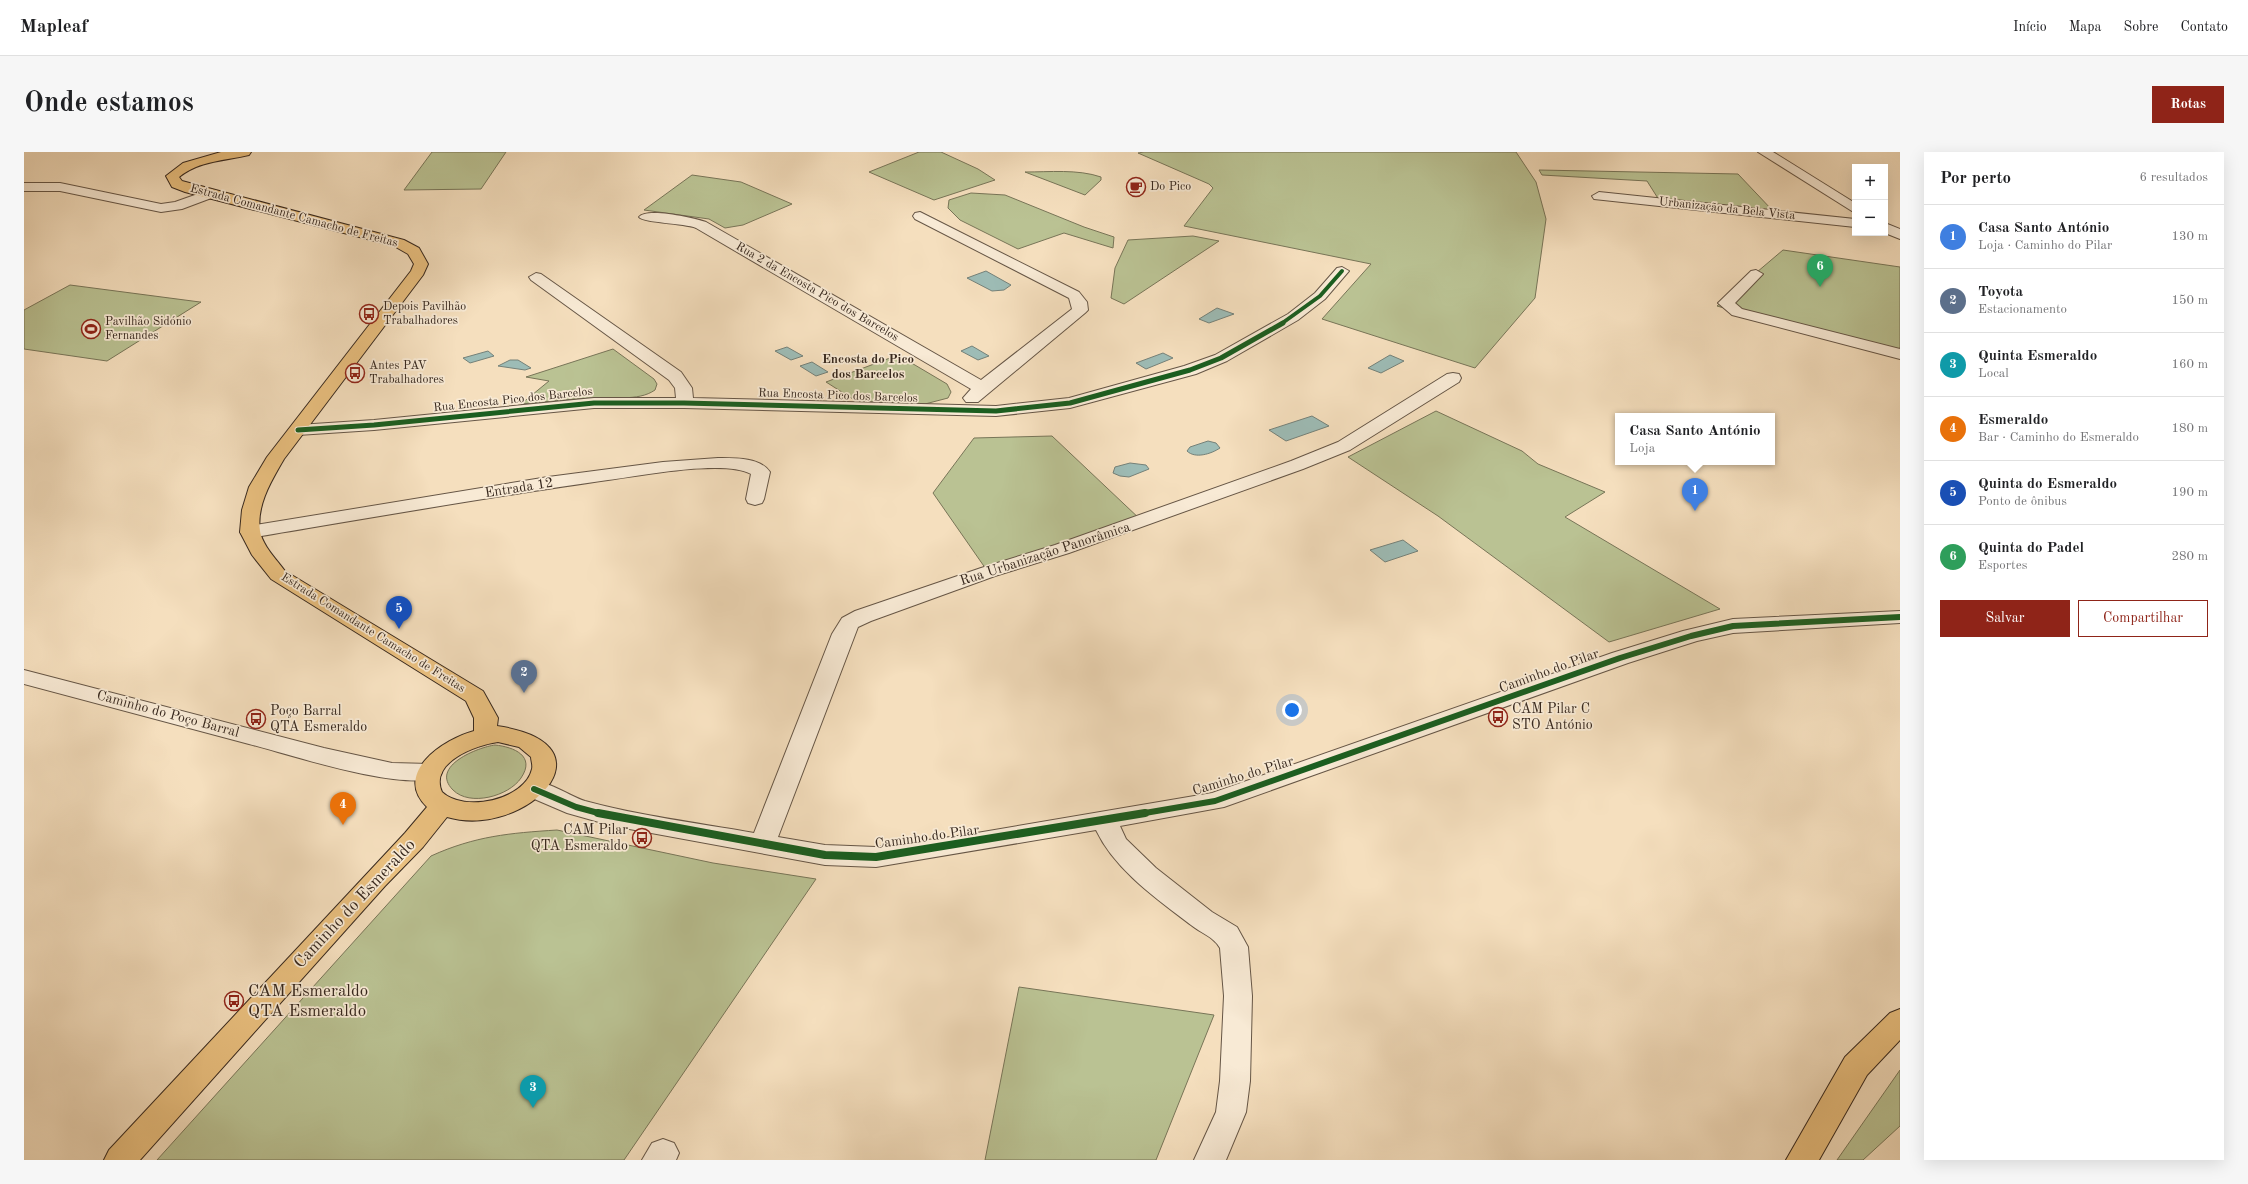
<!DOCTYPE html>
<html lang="pt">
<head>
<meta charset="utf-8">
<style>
	body { margin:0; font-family:"Old Standard TT",serif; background:#f6f6f6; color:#202124 }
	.controls { position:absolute; right:12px; top:12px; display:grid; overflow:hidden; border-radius:0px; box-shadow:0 4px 16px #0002 }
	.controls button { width:36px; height:36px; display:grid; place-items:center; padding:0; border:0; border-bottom:1px solid #e0e0e0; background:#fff; color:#202124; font:20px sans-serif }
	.you { position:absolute; left:1268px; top:558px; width:14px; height:14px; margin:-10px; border:3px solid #fff; border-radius:50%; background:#1a73e8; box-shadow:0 0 0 6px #1a73e833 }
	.badge { display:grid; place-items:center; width:26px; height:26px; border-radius:50%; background:#8f2418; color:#fff; font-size:13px; font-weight:700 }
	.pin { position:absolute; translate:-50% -33px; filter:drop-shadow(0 1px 2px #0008) }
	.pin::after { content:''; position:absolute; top:21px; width:14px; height:12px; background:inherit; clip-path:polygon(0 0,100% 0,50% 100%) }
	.popup { position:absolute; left:1591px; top:261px; width:160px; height:52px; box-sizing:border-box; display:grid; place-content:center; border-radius:0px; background:#fff; filter:drop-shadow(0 1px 3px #0005); font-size:13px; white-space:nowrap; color:#757577 }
	.popup b { font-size:15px; color:#202124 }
	.popup::after { content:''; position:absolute; left:50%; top:100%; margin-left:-8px; border:8px solid transparent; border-top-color:#fff }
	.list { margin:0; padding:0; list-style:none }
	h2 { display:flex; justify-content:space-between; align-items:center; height:52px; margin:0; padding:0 16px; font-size:17px }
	h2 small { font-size:13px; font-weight:400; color:#757577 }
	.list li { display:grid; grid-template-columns:26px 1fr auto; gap:12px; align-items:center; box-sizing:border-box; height:64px; padding:0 16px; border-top:1px solid #e0e0e0 }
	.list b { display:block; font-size:15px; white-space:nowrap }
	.list p { margin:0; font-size:13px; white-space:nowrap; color:#757577 }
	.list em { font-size:13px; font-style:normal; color:#757577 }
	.actions { display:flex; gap:8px; padding:12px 16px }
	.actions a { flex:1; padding:9px 0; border:1px solid #8f2418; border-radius:0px; text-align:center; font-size:14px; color:#8f2418 }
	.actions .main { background:#8f2418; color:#fff }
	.map { position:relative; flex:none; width:1876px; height:1008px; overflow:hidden; border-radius:0px }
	header { display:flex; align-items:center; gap:24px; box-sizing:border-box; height:56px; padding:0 20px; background:#fff; border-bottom:1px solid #e0e0e0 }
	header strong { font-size:19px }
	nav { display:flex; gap:22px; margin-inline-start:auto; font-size:14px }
	.intro { display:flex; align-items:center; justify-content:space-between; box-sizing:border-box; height:96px; padding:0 24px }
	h1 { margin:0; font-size:28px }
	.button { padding:10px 18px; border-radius:0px; background:#8f2418; color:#fff; font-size:14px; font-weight:700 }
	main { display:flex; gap:24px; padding:0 24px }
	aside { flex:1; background:#fff; border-radius:0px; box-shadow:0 4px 16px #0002 }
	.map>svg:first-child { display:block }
</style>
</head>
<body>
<header>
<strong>Mapleaf</strong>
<nav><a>Início</a><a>Mapa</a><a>Sobre</a><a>Contato</a></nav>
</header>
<div class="intro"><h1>Onde estamos</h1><a class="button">Rotas</a></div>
<main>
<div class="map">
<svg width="1876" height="1008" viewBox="0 0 1876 1008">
	<rect width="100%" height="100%" fill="#f5dfbe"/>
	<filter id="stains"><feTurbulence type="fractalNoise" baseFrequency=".005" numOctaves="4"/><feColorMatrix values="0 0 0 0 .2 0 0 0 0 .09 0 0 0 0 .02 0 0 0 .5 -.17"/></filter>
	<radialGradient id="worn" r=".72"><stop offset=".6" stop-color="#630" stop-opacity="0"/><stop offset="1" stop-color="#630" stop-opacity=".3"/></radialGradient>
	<g fill="#bac293" stroke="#787558">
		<polygon points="408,0 482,0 457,37 380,38"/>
		<polygon points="895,0 917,0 954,17 971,28 910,48 845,20"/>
		<polygon points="1120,0 1492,0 1512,30 1522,67 1511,146 1451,216 1298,167 1347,112 1160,74 1189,36 1185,32 1114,1"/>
		<polygon points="1515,18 1714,22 1749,59 1635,48 1623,29 1518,23"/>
		<path d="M1001,20C1025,20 1054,17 1077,25V28L1061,43Z"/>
		<polygon points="668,23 717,30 768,52 719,73 701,76 685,67 620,58"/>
		<polygon points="947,41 981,43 1060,75 1090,85 1089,96 1040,81 994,97 936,68 924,56 925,48"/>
		<polygon points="1169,84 1195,89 1100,152 1087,146 1091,116 1104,88"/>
		<polygon points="1759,98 1876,115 1876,195 1871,204 1693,154"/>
		<polygon points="46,133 176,150 177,150 83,209 0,197 0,158"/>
		<path d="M589,197L630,227L633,232L631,238C614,250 587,244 568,246C544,247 520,250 497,252L525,229L502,225Z"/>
		<polygon points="874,203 923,232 927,240 924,246 901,252 832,249 802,230"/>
		<polygon points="1412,259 1498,299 1514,312 1581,340 1541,365 1696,457 1585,490 1414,364 1324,305"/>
		<polygon points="1028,284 1118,369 964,420 909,341 950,286"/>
		<path d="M471,593C490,595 512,604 497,626C485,644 446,655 429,638C405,614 455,595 471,593Z"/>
		<path d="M533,678L689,711L792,727L600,1008H133L407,704C451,684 486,681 533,678Z"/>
		<polygon points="995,835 1190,863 1132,1008 961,1008"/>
		<polygon points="1876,918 1876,974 1839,1008 1813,1008"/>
	</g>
	<g fill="#9dbcb6" stroke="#748179">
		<polygon points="962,119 987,133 980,138 968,139 943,126"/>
		<polygon points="1193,156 1210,162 1185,171 1175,167"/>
		<polygon points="948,194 965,204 954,208 937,199"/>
		<polygon points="763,195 779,204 767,208 751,199"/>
		<polygon points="464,199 470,204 446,211 439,206"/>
		<polygon points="1139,201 1149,206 1122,217 1112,211"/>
		<polygon points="1366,203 1380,209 1357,221 1344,216"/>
		<polygon points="486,208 494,208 507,216 501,218 474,214"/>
		<polygon points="788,210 804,220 792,224 776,214"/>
		<polygon points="1288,264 1305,274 1262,289 1245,278"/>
		<path d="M1184,289L1192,291L1196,296C1187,302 1171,307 1163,299L1166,295Z"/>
		<polygon points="1106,311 1122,313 1125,317 1105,325 1096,324 1089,321 1091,315"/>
		<polygon points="1379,388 1394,399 1361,410 1346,398"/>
	</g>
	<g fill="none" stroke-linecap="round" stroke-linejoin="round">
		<g stroke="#665646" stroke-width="2">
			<g id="minor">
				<polygon points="1734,0 1749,0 1831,51 1831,61"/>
				<polygon points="0,31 36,31 137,52 151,50 185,38 192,42 190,45 158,57 137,60 36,39 0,39"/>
				<polygon points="1575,40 1831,67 1831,75 1570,47 1568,44"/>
				<path d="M896,60L1055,140L1063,150L1064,158L1061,161L954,250H942L939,246L947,237L672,76C661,71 619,71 615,65C622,55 671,66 682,70L957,228L1048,157L1045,146L891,67L889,64L891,61Z"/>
				<polygon points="1861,71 1876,77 1876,87 1861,81"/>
				<polygon points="1318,115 1325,119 1301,147 1274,168 1203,209 1172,222 1046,256 972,264 660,256 570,256 350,278 274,283 268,282 265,278 268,274 274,273 350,268 570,246 652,246 651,236 645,228 507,128 505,125 512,121 517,122 657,220 668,236 669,246 972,254 1045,246 1160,214 1191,203 1264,162 1291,141 1313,116"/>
				<polygon points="1732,118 1739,122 1711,151 1718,157 1876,197 1876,207 1708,163 1694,151 1727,119"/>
				<path d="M1429,221L1435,222L1437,226L1435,230L1326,298L1279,317L1045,401L971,424L847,469L834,475L754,685L801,693L852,695L941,683L1188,641L1588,501L1659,479L1709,467L1876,459V471L1709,481L1673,489L1604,511L1200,655L1096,674L1102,687L1132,716L1188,760L1213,775L1224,795L1228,844L1226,929L1222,960L1202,1008H1170L1192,960L1196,929L1200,844L1196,796C1190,785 1177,781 1167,773C1133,747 1091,718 1072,678L852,715L801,713L589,674L543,661L501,643L498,637L501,631C521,625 542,643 561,649C616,664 674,671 730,681L808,482L818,466L831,459L957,416L1031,393L1267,309L1314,290L1423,222Z"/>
				<path d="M694,306C710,306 736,305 746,320L740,347L738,351L731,353L724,351L722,347L727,322C700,307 616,324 584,328C464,345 345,366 226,386L219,384L216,380L219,376L226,374L524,325L639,310Z"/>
				<path d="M0,518L300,596L368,611L406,612L415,614L418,620L415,626C372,638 271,604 225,592C150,572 75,552 0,532Z"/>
				<polygon points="639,987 650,991 655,1001 652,1008 618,1008 628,991"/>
			</g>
		</g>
		<g stroke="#37281e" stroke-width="2">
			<g id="major">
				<path d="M197,0H227L225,3C201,9 176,8 155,25L158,29L380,88L395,96L404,112L399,123L260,307C248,328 232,353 236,379C238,393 253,408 261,419L459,539L474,566L473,574C596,592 501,688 423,665L399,695L361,734L116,1008H80L85,998L381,681L403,655C368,621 420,587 450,579V566L442,549L247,427L228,403L216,380L218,358L225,335L243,305L387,119L390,112L384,102L370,94L161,40L148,35L142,24L159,11ZM474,590L495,595L507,605C507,608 509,613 508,617C501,648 440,661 418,640C405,610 452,593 474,590Z"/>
				<polygon points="1876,857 1876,888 1843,923 1795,1008 1762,1008 1821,905 1866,861"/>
			</g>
		</g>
		<use href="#minor" fill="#f8ead5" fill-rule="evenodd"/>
		<use href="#major" fill="#eac07f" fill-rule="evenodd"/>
		<g stroke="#f8ead5" stroke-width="5.5">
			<polyline id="cycleway-far3" points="1257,172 1296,144 1318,119"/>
		</g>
		<g stroke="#f8ead5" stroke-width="7">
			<polyline id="cycleway-far2" points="274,278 350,273 570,251 660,251 972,259 1046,251 1166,218 1197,206 1259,171"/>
		</g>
		<g stroke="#f8ead5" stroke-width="8">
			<g id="cycleway-far1">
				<polyline points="510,637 552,655 578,662"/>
				<polyline points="1115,662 1191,649 1596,506 1667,484 1709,474 1876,465"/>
			</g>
		</g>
		<g stroke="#f8ead5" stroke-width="10">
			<polyline id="cycleway" points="574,661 801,703 852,705 1121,661"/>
		</g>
		<use href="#cycleway-far3" stroke="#1b5e20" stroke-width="4"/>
		<use href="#cycleway-far2" stroke="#1b5e20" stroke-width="5"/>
		<use href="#cycleway-far1" stroke="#1b5e20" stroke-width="6"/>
		<use href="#cycleway" stroke="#1b5e20" stroke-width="8"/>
	</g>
	<defs>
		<g id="cafe-ring" transform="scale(1)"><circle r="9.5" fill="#f8ead5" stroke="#8f2418" stroke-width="1.5"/><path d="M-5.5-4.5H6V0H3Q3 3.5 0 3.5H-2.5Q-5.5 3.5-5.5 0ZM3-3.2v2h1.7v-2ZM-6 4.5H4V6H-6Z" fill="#8f2418"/></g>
		<g id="bus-ring" transform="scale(1)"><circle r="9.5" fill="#f8ead5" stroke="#8f2418" stroke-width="1.5"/><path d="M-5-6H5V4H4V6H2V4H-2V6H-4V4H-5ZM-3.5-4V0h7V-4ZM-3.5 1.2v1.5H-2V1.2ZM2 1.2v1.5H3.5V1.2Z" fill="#8f2418"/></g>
		<g id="stadium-ring" transform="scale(1)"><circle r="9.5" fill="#f8ead5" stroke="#8f2418" stroke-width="1.5"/><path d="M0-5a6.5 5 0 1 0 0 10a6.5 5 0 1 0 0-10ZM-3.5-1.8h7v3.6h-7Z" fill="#8f2418"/></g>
	</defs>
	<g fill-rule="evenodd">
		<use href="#cafe-ring" x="1112" y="35"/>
		<use href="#bus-ring" x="345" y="162"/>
		<use href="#stadium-ring" x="67" y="177"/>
		<use href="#bus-ring" x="331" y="221"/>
		<use href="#bus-ring" x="1474" y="565"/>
		<use href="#bus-ring" x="232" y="567"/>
		<use href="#bus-ring" x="618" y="686"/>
		<use href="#bus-ring" x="210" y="849"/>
	</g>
	<g text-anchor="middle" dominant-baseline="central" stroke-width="3.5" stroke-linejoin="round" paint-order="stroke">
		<g font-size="12" fill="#37281e" stroke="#f8ead5" text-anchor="start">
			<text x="1126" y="35">Do Pico</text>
			<text x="359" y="155">Depois Pavilhão<tspan x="359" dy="14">Trabalhadores</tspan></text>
			<text x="81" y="170">Pavilhão Sidónio<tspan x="81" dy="14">Fernandes</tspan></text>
			<text x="345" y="214">Antes PAV<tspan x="345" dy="14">Trabalhadores</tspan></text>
		</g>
		<g font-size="12" fill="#37281e" stroke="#f8ead5">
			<text transform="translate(1703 57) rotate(6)">Urbanização da Bela Vista</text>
			<text transform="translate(270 64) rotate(15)">Estrada Comandante Camacho de Freitas</text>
			<text transform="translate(793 140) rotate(30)">Rua 2 da Encosta Pico dos Barcelos</text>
			<text transform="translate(814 244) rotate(2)">Rua Encosta Pico dos Barcelos</text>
			<text transform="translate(489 248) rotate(-6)">Rua Encosta Pico dos Barcelos</text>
			<text transform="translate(349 481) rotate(32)">Estrada Comandante Camacho de Freitas</text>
		</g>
		<g font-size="13" font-weight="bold" fill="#37281e" stroke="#f8ead5">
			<text x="844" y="207">Encosta do Pico<tspan x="844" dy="15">dos Barcelos</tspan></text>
		</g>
		<g font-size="14" fill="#37281e" stroke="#f8ead5">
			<text transform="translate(495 336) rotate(-9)">Entrada 12</text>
			<text transform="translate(1021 402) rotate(-18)">Rua Urbanização Panorâmica</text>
			<text transform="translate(1525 519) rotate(-20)">Caminho do Pilar</text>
			<text transform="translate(144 562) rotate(15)">Caminho do Poço Barral</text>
			<text transform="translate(1219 624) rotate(-17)">Caminho do Pilar</text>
			<text transform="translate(903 685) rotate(-8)">Caminho do Pilar</text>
		</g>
		<g font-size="14" fill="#37281e" stroke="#f8ead5" text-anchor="start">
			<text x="1488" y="557">CAM Pilar C<tspan x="1488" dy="16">STO António</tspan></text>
			<text x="246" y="559">Poço Barral<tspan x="246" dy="16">QTA Esmeraldo</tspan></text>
			<text x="604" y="678" text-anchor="end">CAM Pilar<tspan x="604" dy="16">QTA Esmeraldo</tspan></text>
		</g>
		<g font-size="17" fill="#37281e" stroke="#f8ead5">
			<text transform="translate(331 752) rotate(-47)">Caminho do Esmeraldo</text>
		</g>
		<g font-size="17" fill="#37281e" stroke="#f8ead5" text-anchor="start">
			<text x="224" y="839">CAM Esmeraldo<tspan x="224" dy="20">QTA Esmeraldo</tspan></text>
		</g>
	</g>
	<rect width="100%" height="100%" filter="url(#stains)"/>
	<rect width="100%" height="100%" fill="url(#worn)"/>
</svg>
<div class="controls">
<button>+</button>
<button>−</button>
</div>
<div class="you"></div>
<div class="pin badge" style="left:1671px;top:359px;background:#3f7fe0">1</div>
<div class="popup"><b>Casa Santo António</b>Loja</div>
<div class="pin badge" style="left:500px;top:541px;background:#5c6f8a">2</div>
<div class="pin badge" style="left:509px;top:956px;background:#0f9aa8">3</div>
<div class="pin badge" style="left:319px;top:673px;background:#e8710a">4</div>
<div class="pin badge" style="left:375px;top:477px;background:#1a4fb4">5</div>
<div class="pin badge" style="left:1796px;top:135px;background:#2e9e5b">6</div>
</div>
<aside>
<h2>Por perto<small>6 resultados</small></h2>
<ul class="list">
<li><span class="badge" style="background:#3f7fe0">1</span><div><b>Casa Santo António</b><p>Loja · Caminho do Pilar</p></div><em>130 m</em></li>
<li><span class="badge" style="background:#5c6f8a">2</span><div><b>Toyota</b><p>Estacionamento</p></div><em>150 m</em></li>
<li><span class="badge" style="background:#0f9aa8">3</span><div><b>Quinta Esmeraldo</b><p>Local</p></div><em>160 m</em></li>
<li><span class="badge" style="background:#e8710a">4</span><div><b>Esmeraldo</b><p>Bar · Caminho do Esmeraldo</p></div><em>180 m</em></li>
<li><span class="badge" style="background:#1a4fb4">5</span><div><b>Quinta do Esmeraldo</b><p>Ponto de ônibus</p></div><em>190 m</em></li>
<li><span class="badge" style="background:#2e9e5b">6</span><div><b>Quinta do Padel</b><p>Esportes</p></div><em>280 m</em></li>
</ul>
<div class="actions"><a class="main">Salvar</a><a>Compartilhar</a></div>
</aside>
</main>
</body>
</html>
